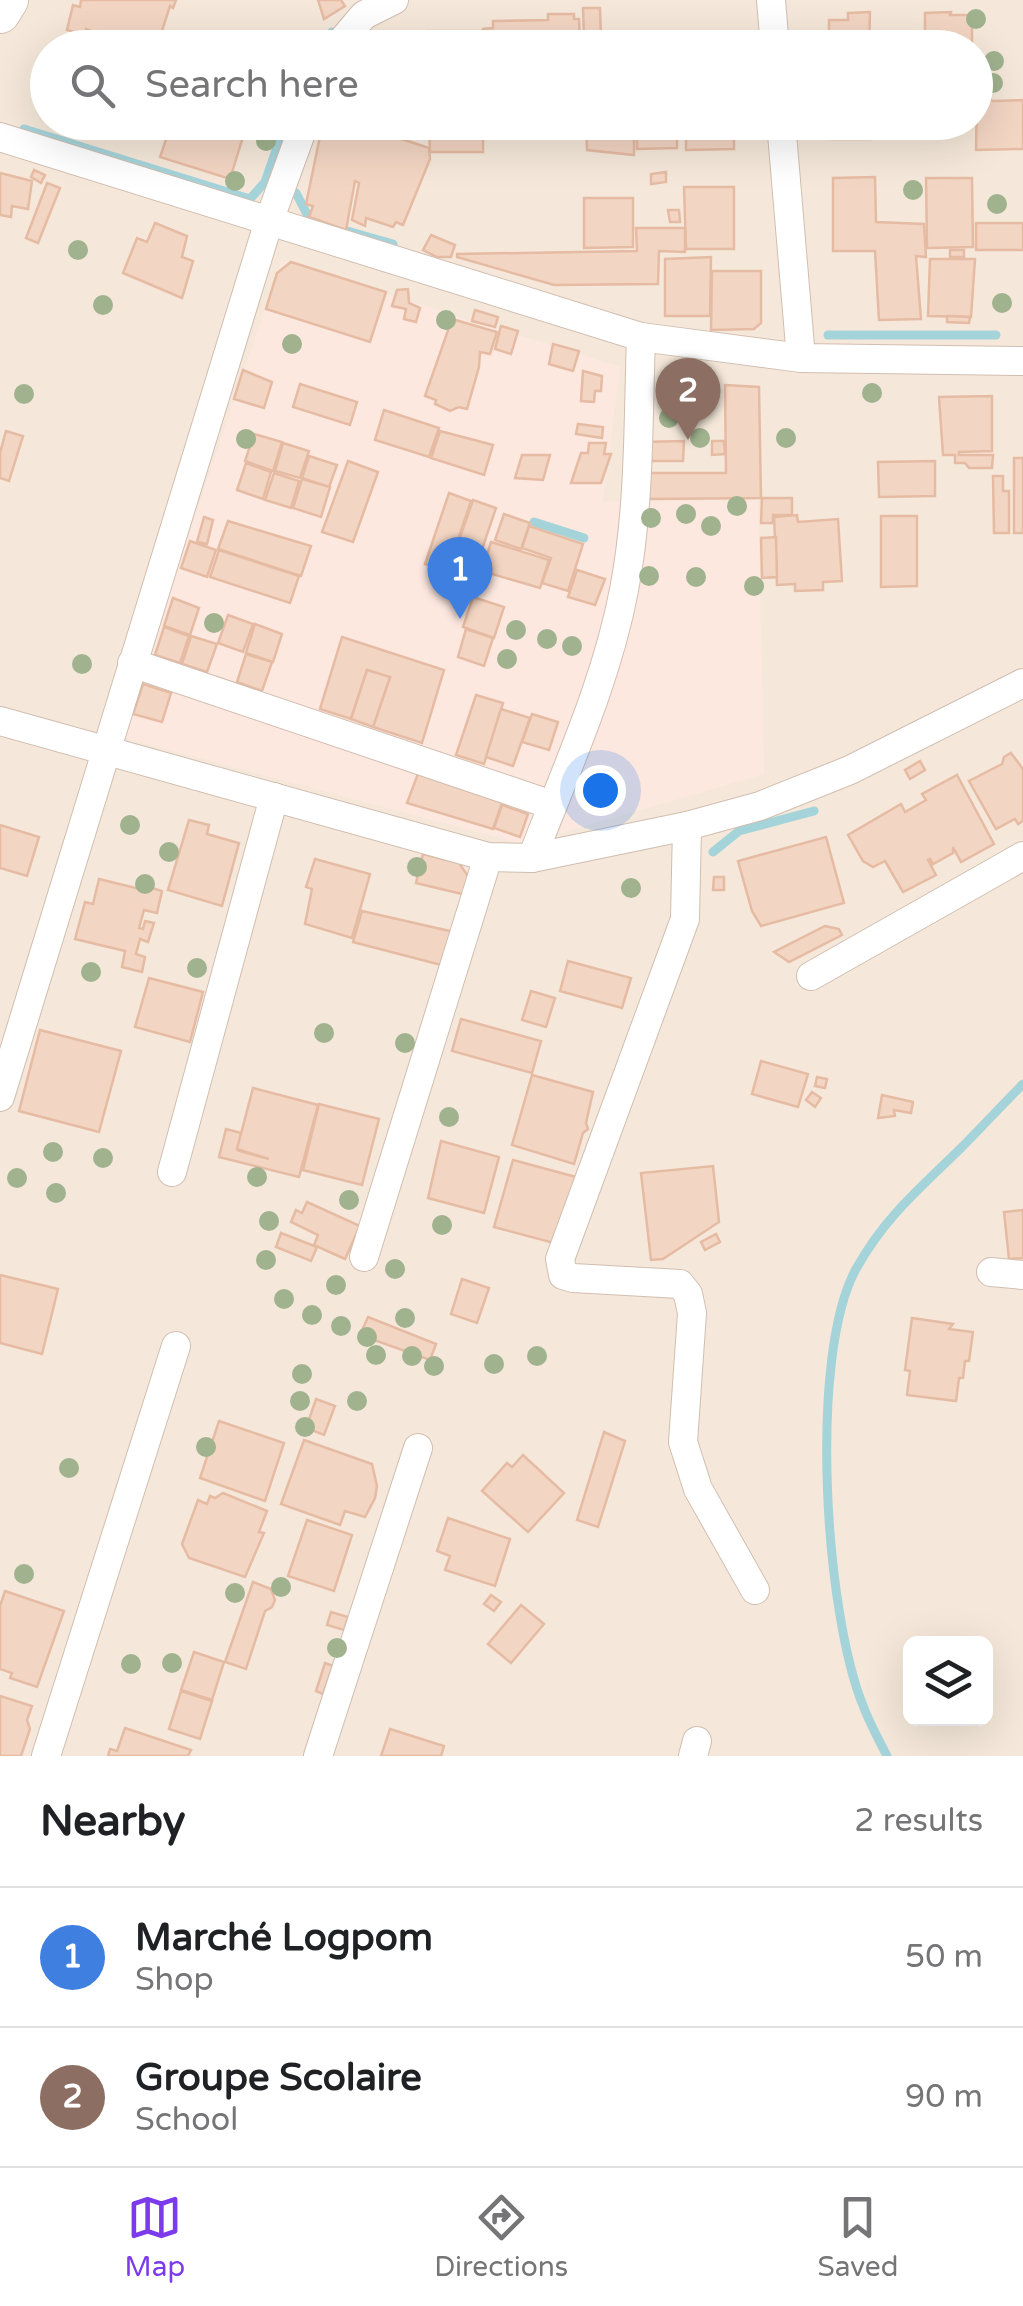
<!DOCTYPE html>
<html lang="en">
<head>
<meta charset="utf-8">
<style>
	body { margin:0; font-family:"Varela Round",sans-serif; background:#f2f2f2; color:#202124 }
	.controls { position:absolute; right:30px; bottom:30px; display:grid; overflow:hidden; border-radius:15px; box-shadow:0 10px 40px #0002 }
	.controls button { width:90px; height:90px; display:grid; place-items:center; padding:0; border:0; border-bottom:2px solid #e0e0e0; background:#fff; color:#202124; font:50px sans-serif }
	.you { position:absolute; left:600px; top:790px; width:35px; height:35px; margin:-25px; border:8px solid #fff; border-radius:50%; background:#1a73e8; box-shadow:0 0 0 15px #1a73e833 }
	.badge { display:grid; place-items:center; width:65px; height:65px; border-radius:50%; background:#7c3aed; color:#fff; font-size:32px; font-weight:700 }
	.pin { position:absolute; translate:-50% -82px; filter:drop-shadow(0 2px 5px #0008) }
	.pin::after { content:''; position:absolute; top:52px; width:35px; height:30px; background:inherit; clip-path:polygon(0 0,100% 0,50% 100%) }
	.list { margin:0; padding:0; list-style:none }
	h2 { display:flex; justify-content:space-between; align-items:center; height:130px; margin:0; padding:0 40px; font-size:42px }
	h2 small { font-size:32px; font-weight:400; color:#757577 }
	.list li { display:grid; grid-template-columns:65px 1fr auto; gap:30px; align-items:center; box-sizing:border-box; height:140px; padding:0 40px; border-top:2px solid #e0e0e0 }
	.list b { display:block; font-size:38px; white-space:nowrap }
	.list p { margin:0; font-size:32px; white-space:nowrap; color:#757577 }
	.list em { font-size:32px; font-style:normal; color:#757577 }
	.icon { flex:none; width:55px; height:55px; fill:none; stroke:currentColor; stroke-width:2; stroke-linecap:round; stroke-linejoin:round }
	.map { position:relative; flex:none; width:1023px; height:1756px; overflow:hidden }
	.search { position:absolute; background:#fff; box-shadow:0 10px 40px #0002; left:30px; right:30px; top:30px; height:110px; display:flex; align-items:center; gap:25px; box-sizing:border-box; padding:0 35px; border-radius:55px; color:#757577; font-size:38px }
	.sheet { height:410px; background:#fff }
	nav { display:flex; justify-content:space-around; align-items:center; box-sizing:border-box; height:140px; border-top:2px solid #e0e0e0; background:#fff; font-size:28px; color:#757577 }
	nav a { display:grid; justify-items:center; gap:5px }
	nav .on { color:#7c3aed }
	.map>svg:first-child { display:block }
</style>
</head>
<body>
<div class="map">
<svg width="1023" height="1756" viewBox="0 0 1023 1756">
	<rect width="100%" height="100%" fill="#fdf6ec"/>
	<path fill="#f5e8da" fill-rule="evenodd" d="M0,0H1023V1756H0ZM48,48H976V122H48ZM910,1644H986V1718H910Z"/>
	<polygon fill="#fde8e0" points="281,261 620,367 603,502 758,500 764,774 523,844 121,737"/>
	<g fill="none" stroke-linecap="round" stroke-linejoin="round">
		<g stroke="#a5d3da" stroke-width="9">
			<polyline points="320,48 332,32"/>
			<polyline points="24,129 250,199 265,182 286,122"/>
			<polyline points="296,193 309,218 318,222"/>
			<polyline points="333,227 393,244"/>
			<polyline points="828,335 996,335"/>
			<polyline points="534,522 584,538"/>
			<polyline points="713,852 739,831 814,811"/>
			<path d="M887,1756C879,1740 870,1724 864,1708C825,1616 808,1356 856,1269C884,1218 919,1189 960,1149C981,1128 1002,1105 1023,1084"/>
		</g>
	</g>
	<g fill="#f3d5c3" stroke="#e6bba3" stroke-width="2.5">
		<polygon points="81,0 176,0 173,8 170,6 159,40 162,41 161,48 142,48 117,40 116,46 96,40 98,33 86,29 84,35 67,30 73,5 80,7"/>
		<polygon points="318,0 341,0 345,6 324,19"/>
		<polygon points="583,8 600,8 601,37 584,37"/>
		<polygon points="870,12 869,48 829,48 829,20 848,20 848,13"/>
		<polygon points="951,12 950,15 972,15 972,48 925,48 925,13"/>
		<polygon points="548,14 574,14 574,19 579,19 580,47 484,48 483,29 493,28 493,21 548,20"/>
		<rect x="428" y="31" width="55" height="17"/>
		<polygon points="977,93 987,93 987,98 993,101 1023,100 1023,149 976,150"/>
		<polygon points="172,122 232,122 246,127 230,179 160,157"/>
		<polygon points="323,122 350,122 429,148 430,159 403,225 396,222 393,227 366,218 365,226 352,220 359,183 355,181 346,230 309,217 313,206 306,204"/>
		<polygon points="429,122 483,122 483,152 430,152"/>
		<polygon points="586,122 634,122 634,155 587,150"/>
		<polygon points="637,122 734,122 734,149 686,150 686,128 677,127 677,148 637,149"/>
		<rect x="832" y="122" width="38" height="17"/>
		<polygon points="34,170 45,175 41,183 31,177"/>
		<polygon points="666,172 666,182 651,184 651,174"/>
		<polygon points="0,173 32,181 28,209 12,206 11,217 0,215"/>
		<polygon points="875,177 876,222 924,224 926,257 916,256 921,319 879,320 875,251 833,251 833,178"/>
		<polygon points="926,178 972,178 973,247 927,248"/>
		<polygon points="47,183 60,188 38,243 26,238"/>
		<polygon points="684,187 734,187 734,249 686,249"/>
		<polygon points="584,198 633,198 633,247 584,248"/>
		<polygon points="668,210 679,210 680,222 670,222"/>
		<polygon points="155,223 187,236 182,257 193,261 182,298 123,273 137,238 147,242"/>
		<rect x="976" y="223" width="47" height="27"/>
		<polygon points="636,228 685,228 685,252 659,251 658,284 554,285 457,257 457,254 637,251"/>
		<polygon points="431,235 455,245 451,257 437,257 423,250"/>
		<rect x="950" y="250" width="14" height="7"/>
		<polygon points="711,257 710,316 665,316 665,259"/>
		<polygon points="930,259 975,259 971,317 928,316"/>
		<polygon points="291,262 386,292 370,342 266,309 277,273"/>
		<polygon points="712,271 761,271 761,323 754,329 711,330"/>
		<polygon points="408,289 409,303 420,308 416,322 404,319 406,309 392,306 397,290"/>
		<polygon points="475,310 498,317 495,327 472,321"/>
		<polygon points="947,316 970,317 969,323 947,322"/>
		<polygon points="452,319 497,332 490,354 480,352 479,367 467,409 459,407 450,411 435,404 436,400 425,396"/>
		<polygon points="501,326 518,331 511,354 495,349"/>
		<polygon points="553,344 579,351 573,371 549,364"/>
		<polygon points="243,370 272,382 264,408 234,399"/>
		<polygon points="583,371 602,376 601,391 595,391 594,402 581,401"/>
		<polygon points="300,384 357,402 350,425 293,407"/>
		<polygon points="725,385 759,387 761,498 649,499 648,473 726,473"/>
		<polygon points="992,396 992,451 959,452 959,455 993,455 992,468 969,468 965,463 955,463 955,455 943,455 939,397"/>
		<polygon points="384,410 439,428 429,457 375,440"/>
		<polygon points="578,424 603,427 602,438 576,434"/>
		<polygon points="6,431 23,436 9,481 0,478 0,453"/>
		<polygon points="440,431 493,445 484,475 431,458"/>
		<polygon points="254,434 282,442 273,471 245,461"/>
		<polygon points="684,441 683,461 641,461 642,442"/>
		<polygon points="712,441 724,441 725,454 712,455"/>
		<polygon points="283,443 309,451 300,478 275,471"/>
		<polygon points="589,443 606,443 604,454 611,454 601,483 571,483 581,453 588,453"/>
		<polygon points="522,455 550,455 543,480 515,478"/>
		<polygon points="309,456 337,465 329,487 302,478"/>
		<rect x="1014" y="458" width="9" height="75"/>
		<polygon points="348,461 378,472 353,542 322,532"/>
		<polygon points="935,461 935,496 879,497 878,462"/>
		<polygon points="246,463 271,472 263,499 237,490"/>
		<polygon points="274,473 299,481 291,508 265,500"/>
		<polygon points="993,476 1003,476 1003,491 1009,491 1009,533 994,533"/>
		<polygon points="302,479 330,487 321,517 293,508"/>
		<polygon points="449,493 471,501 447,572 425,564"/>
		<polygon points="762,498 792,498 792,515 773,515 773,523 761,523"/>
		<polygon points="473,500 496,508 472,579 448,572"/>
		<polygon points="504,514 530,523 521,549 495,540"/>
		<polygon points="797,515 798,522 838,519 842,581 823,582 823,590 795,591 795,584 777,585 774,517"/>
		<polygon points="881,516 917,516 917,586 881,587"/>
		<polygon points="204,517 213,520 207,544 197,542"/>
		<polygon points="228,521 311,546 301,576 218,549"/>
		<polygon points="529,526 583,544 568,591 542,583 551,558 522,548"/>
		<polygon points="776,537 777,577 762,578 761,538"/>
		<polygon points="190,541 216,550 207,577 181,568"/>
		<polygon points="491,542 549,560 540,588 482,571"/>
		<polygon points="219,550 299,576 290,603 210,577"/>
		<polygon points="577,570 605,579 595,605 568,597"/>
		<polygon points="473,597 504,607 494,638 463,627"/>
		<polygon points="173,598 199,608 190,635 164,626"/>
		<polygon points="228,615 253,624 243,652 218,643"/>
		<polygon points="255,624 282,634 273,662 246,653"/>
		<polygon points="164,627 189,636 180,663 155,655"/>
		<polygon points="466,629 493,638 484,666 458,657"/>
		<polygon points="191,636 217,644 207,672 182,664"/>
		<polygon points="342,637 444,670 422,743 373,727 390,677 367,670 351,719 320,709"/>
		<polygon points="246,654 272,662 262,691 237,682"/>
		<polygon points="367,670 390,677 373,727 351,719"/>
		<polygon points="143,684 171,693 162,722 133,714"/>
		<polygon points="476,695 503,703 484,764 456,755"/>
		<polygon points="501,709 530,718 513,766 486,757"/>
		<polygon points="532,714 558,722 549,750 522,742"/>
		<polygon points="1011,753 1023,769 1023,821 1018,824 1015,819 996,829 969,781 1002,764 1004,757"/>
		<polygon points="920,761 925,770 910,779 905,770"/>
		<polygon points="419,771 503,800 493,829 407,803"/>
		<polygon points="957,775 994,844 961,862 953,847 953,853 933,864 930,859 928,860 936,875 903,892 885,861 873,867 863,861 848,835 901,804 905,812 926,800 922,794"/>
		<polygon points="502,805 528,814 520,837 494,828"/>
		<polygon points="189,820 209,825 207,834 239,843 222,906 168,890"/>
		<polygon points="0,825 39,837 27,876 0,868"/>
		<polygon points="826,837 844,903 761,926 752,911 738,861"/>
		<polygon points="423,854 459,863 470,879 466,895 416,883"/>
		<polygon points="315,859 370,874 352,938 305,924 312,889 306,887"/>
		<polygon points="714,877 724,877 724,890 713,890"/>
		<polygon points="99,879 148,891 149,887 162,891 157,913 144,910 139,928 143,929 145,921 154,923 148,942 140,939 136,954 145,957 142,972 122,967 125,951 75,939 85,902 93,904"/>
		<polygon points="362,911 454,932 445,966 353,942"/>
		<polygon points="825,926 839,929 842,935 789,962 774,952"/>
		<polygon points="568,961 631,978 622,1008 560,991"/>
		<polygon points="149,978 203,992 190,1042 135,1027"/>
		<polygon points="531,991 555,998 546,1027 522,1020"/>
		<polygon points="461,1019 541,1041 532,1073 452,1051"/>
		<polygon points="40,1030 121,1051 99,1132 19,1111"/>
		<polygon points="761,1061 808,1074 798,1107 752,1094"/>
		<polygon points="532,1075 593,1092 586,1123 588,1129 583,1133 574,1164 512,1145"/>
		<polygon points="817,1077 827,1079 825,1088 815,1086"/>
		<polygon points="253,1088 318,1105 299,1177 219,1157 226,1129 241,1133 237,1149 239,1151 269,1159 237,1149"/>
		<polygon points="812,1092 821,1098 815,1107 806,1100"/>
		<polygon points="882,1095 913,1102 911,1113 894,1110 895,1116 878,1118"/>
		<polygon points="319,1104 379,1119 362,1185 303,1170"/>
		<polygon points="441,1141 499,1157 484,1213 428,1198"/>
		<polygon points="513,1160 576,1177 565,1246 494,1227"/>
		<polygon points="713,1166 719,1222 663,1259 651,1260 641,1173"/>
		<polygon points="307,1202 360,1226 345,1259 314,1245 318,1235 291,1222 296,1210 302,1213"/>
		<polygon points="1023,1210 1023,1258 1009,1259 1004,1212"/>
		<polygon points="281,1233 317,1247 311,1261 276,1247"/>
		<polygon points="716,1234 720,1242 705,1250 701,1242"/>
		<polygon points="0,1275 58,1289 42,1354 0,1343"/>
		<polygon points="462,1279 489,1288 477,1323 451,1314"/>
		<polygon points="368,1317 436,1344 430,1360 360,1335"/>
		<polygon points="912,1318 953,1324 949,1329 973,1332 969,1361 965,1361 963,1378 959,1378 956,1401 907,1395 910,1371 905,1370"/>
		<polygon points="316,1399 335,1406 324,1435 306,1428"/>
		<polygon points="219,1421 284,1443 265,1501 200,1478"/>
		<polygon points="604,1432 625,1441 598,1527 577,1520"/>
		<polygon points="304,1440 372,1464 377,1486 375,1498 365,1517 345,1511 340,1525 281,1504"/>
		<polygon points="523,1455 564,1493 528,1532 482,1491 507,1463 512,1467"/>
		<polygon points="223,1493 267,1511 259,1532 264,1533 245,1577 189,1558 182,1544 198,1500 207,1504 210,1496 215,1498"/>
		<polygon points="448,1518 510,1539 495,1586 445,1570 450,1556 437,1551"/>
		<polygon points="307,1520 352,1535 334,1591 288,1576"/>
		<polygon points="253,1582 271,1589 275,1600 272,1607 265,1611 246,1669 225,1662"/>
		<polygon points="5,1591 64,1611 37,1687 10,1678 12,1673 0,1669 0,1606"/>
		<polygon points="491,1595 501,1602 494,1611 484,1604"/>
		<polygon points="521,1605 544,1624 511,1663 488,1644"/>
		<polygon points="331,1612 348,1617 344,1630 327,1625"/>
		<polygon points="194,1652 224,1662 212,1700 181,1690"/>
		<polygon points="325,1663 333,1666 323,1694 316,1691"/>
		<polygon points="181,1691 212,1701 200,1739 169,1729"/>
		<polygon points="0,1696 32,1706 27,1720 30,1729 21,1756 0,1756"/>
		<polygon points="125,1728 191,1750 188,1756 108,1756 110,1749 117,1751"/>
		<polygon points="390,1729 444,1746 441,1756 381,1756"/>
	</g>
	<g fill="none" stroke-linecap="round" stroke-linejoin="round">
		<g stroke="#d1beb0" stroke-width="30">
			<g id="minor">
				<polyline points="771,0 775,48"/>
				<polyline points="336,48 364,15 394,0"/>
				<polyline points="781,122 801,358"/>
				<polyline points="0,137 641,337 801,358 1023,361"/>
				<polyline points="132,663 552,805"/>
				<polyline points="0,721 488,857 532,858 687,826 760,806 850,770 1023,683"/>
				<polyline points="687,826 685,919 560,1259 563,1275 573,1278 680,1284 688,1294 692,1313 683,1442 698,1489 755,1590"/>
				<path d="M532,858C566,769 606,684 624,590C640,507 638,421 641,337"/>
				<polyline points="811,976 1023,856"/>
				<polyline points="0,1097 269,221 305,122"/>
				<polyline points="172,1172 274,797"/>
				<polyline points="364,1257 488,857"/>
				<polyline points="991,1272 1023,1275"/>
				<polyline points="46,1756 176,1346"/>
				<polyline points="318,1756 418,1448"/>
				<polyline points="693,1756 697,1741"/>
			</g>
		</g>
		<g stroke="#d6c0b0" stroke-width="42">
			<polyline id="secondary" points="0,13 8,0"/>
		</g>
		<use href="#minor" stroke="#fff" stroke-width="28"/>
		<use href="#secondary" stroke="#fff" stroke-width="40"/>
	</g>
	<g fill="#a0b28e">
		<circle cx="976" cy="19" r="10"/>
		<circle cx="994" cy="61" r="10"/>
		<circle cx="993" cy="83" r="10"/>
		<circle cx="266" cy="141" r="10"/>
		<circle cx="235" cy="181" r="10"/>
		<circle cx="913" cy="190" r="10"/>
		<circle cx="997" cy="204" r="10"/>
		<circle cx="78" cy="250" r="10"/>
		<circle cx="1002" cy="303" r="10"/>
		<circle cx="103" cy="305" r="10"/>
		<circle cx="446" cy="320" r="10"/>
		<circle cx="292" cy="344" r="10"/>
		<circle cx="698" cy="377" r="10"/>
		<circle cx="872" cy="393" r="10"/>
		<circle cx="24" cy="394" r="10"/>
		<circle cx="669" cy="418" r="10"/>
		<circle cx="700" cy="438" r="10"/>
		<circle cx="786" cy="438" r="10"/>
		<circle cx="246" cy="439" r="10"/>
		<circle cx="737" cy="506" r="10"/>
		<circle cx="686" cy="514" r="10"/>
		<circle cx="651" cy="518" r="10"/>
		<circle cx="711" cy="526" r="10"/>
		<circle cx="649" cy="576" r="10"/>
		<circle cx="696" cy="577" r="10"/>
		<circle cx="754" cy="586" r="10"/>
		<circle cx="214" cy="623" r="10"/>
		<circle cx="516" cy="630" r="10"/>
		<circle cx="547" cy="639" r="10"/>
		<circle cx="572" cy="646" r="10"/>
		<circle cx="507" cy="659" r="10"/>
		<circle cx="82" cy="664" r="10"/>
		<circle cx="130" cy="825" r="10"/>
		<circle cx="169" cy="852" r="10"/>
		<circle cx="417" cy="867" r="10"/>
		<circle cx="145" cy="884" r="10"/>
		<circle cx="631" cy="888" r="10"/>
		<circle cx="197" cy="968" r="10"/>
		<circle cx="91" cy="972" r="10"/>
		<circle cx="324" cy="1033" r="10"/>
		<circle cx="405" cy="1043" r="10"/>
		<circle cx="449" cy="1117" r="10"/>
		<circle cx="53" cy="1152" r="10"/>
		<circle cx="103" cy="1158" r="10"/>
		<circle cx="257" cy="1177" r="10"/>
		<circle cx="17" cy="1178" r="10"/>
		<circle cx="56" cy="1193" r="10"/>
		<circle cx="349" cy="1200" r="10"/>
		<circle cx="269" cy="1221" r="10"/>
		<circle cx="442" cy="1225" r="10"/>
		<circle cx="266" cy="1260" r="10"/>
		<circle cx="395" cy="1269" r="10"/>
		<circle cx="336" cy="1285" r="10"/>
		<circle cx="284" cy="1299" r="10"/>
		<circle cx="312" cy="1315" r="10"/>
		<circle cx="405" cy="1318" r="10"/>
		<circle cx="341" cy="1326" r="10"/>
		<circle cx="367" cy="1337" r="10"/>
		<circle cx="376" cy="1355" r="10"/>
		<circle cx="412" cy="1356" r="10"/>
		<circle cx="537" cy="1356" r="10"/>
		<circle cx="494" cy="1364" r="10"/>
		<circle cx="434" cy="1366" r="10"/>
		<circle cx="302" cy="1374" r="10"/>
		<circle cx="300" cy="1401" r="10"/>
		<circle cx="357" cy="1401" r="10"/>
		<circle cx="305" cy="1427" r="10"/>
		<circle cx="206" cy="1447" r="10"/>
		<circle cx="69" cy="1468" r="10"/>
		<circle cx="24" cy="1574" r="10"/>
		<circle cx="281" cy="1587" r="10"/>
		<circle cx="235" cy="1593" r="10"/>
		<circle cx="337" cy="1648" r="10"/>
		<circle cx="172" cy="1663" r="10"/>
		<circle cx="131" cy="1664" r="10"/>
	</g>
</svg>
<div class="controls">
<button><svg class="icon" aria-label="layers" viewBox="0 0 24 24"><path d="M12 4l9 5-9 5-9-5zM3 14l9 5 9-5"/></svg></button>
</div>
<div class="you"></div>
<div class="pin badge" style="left:460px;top:619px;background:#3f7fe0">1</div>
<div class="pin badge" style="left:688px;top:440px;background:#8d6e63">2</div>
<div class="search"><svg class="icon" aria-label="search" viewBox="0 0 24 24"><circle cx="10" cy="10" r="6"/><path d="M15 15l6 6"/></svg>Search here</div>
</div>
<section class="sheet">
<h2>Nearby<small>2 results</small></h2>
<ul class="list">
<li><span class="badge" style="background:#3f7fe0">1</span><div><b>Marché Logpom</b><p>Shop</p></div><em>50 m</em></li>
<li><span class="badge" style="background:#8d6e63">2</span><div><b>Groupe Scolaire</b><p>School</p></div><em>90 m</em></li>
</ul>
</section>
<nav>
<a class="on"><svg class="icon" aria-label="map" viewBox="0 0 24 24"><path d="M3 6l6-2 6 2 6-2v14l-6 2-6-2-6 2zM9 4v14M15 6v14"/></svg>Map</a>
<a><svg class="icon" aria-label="directions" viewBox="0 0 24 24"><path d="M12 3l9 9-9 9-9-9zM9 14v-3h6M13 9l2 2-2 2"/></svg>Directions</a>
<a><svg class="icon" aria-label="saved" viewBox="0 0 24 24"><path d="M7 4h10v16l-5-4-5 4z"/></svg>Saved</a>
</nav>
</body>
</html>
